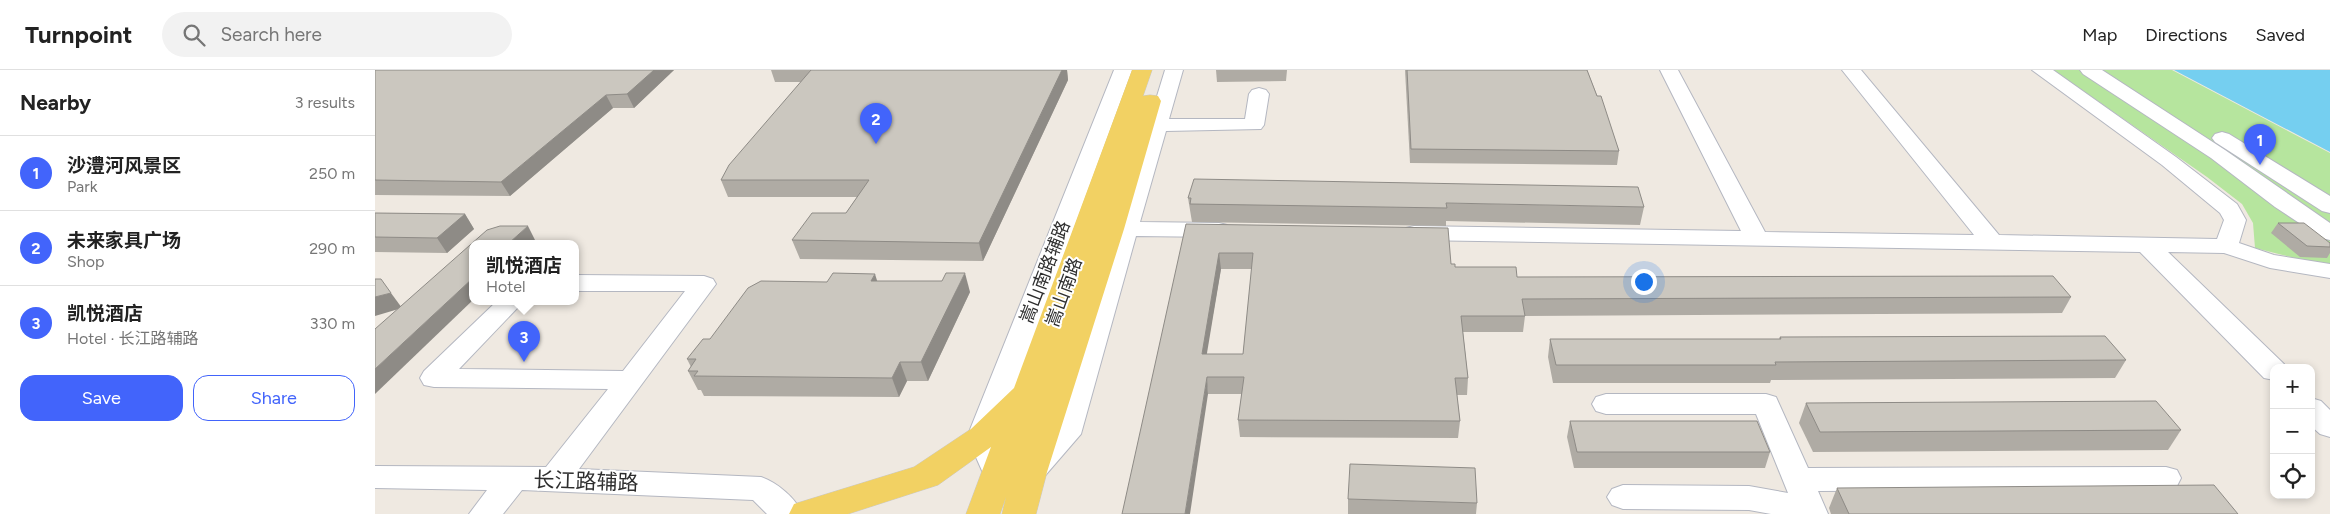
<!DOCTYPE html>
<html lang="en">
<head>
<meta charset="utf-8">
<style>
	body { margin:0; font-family:Figtree,"Noto Sans SC",sans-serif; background:#f2f2f2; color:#222 }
	.controls { position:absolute; right:15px; bottom:15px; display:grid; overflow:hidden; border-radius:10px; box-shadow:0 2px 8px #0003 }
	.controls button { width:45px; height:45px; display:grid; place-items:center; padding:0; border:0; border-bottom:1px solid #e0e0e0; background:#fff; color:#222; font:25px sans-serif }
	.you { position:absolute; left:1268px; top:211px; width:18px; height:18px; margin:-12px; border:4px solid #fff; border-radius:50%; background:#1a73e8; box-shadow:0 0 0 8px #1a73e833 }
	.badge { display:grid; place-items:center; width:32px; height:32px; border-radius:50%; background:#4264fb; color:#fff; font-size:16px; font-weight:700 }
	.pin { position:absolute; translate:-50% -41px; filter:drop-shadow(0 1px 2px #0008) }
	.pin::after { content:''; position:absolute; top:26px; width:18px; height:15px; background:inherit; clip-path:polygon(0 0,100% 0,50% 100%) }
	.popup { position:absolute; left:94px; top:170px; width:110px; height:65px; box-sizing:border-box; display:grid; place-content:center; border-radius:10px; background:#fff; filter:drop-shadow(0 1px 4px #0005); font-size:16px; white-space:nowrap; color:#767676 }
	.popup b { font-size:19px; color:#222 }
	.popup::after { content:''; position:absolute; left:50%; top:100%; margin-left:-10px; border:10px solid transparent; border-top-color:#fff }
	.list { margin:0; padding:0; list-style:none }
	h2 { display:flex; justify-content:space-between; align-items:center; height:65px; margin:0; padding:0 20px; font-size:21px }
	h2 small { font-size:16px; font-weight:400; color:#767676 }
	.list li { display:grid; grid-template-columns:32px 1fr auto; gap:15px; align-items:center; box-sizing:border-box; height:75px; padding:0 20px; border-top:1px solid #e0e0e0 }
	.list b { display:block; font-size:19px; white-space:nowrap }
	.list p { margin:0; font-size:16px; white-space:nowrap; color:#767676 }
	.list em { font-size:16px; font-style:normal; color:#767676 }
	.actions { display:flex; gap:10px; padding:15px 20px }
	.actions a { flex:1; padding:11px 0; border:1px solid #4264fb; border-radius:15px; text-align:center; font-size:18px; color:#4264fb }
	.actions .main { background:#4264fb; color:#fff }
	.icon { flex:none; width:28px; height:28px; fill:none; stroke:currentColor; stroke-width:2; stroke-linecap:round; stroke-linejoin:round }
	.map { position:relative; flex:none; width:1955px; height:444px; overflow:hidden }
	header { display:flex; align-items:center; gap:30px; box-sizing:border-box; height:70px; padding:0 25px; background:#fff; border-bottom:1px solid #e0e0e0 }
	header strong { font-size:24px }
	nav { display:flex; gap:28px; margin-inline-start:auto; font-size:18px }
	.search { width:350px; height:45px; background:#f2f2f2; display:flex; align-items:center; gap:12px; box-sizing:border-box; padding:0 18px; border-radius:28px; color:#767676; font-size:19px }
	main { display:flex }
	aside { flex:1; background:#fff }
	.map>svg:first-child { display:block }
</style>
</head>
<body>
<header>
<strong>Turnpoint</strong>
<div class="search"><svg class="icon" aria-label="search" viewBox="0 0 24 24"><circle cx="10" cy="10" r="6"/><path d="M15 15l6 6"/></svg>Search here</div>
<nav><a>Map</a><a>Directions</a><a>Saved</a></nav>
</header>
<main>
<aside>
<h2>Nearby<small>3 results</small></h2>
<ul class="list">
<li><span class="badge">1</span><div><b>沙澧河风景区</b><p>Park</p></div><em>250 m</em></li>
<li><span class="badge">2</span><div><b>未来家具广场</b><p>Shop</p></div><em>290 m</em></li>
<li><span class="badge">3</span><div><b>凯悦酒店</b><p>Hotel · 长江路辅路</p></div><em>330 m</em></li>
</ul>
<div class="actions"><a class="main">Save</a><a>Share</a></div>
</aside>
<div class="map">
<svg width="1955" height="444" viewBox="0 0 1955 444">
	<rect width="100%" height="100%" fill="#efe9e1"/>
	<polygon fill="#b6e59e" points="1678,0 1797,0 1955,83 1955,197 1880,178 1878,153 1867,134 1832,107"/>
	<polygon fill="#75cff0" points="1799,0 1955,0 1955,82"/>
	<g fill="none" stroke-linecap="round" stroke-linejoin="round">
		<g stroke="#b4b7c1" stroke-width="2">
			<g id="minor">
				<polygon points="739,0 757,0 622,367 638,404 634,412 623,415 612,412 592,367"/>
				<polygon points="790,0 808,0 794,49 870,49 874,24 877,20 884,18 891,20 894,24 889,55 886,59 791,61 765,152 844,153 852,155 856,160 852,165 844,167 761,166 706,364 668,408 657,411 646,408 642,400 646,392 678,360 738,166 708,164 704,159 708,154 742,152 771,61 761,59 758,55 761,51 775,49"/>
				<polygon points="1285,0 1303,0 1390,162 1599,165 1467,0 1486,0 1624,165 1842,169 1849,150 1845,143 1787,95 1657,0 1678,0 1801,87 1862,134 1871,150 1864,173 1899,185 1955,194 1955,208 1895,198 1849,183 1793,182 1909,294 1911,298 1899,298 1899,310 1889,308 1765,182 1039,170 1031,168 1027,163 1031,158 1039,156 1366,161"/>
				<polygon points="1705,0 1727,0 1850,80 1955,153 1955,170 1947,168 1900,137 1836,88 1708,4"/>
				<polygon points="1847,62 1854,64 1955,126 1955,143 1947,141 1840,72 1837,68 1840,64"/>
				<path d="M200,205L329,206L338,209L341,214L204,399L386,407C403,413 420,428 428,444H392L378,430L147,420L128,444H94L112,420L0,418V396L171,397L233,319L59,317L49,315L45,308L49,301L122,231H149L84,299L248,301L310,221H200Z"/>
				<polygon points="1231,324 1391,324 1401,327 1433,398 1791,397 1802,400 1806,408 1802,416 1791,419 1443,421 1453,444 1396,444 1374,440 1248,439 1237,435 1232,427 1237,419 1248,415 1374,416 1413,423 1381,344 1231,344 1221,341 1217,334 1221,327"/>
				<polygon points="1936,328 1946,331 1955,340 1955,367 1945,364 1936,356"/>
			</g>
		</g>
		<g stroke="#c9c9c9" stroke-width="1">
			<polygon id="major" points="757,0 777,0 768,26 775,25 783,26 786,31 749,159 672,402 661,444 627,444 631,427 625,444 591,444 616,377 563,415 473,444 414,444 419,434 539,397 596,359 639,318"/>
		</g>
		<use href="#minor" fill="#fff" fill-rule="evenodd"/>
		<use href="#major" fill="#f2d163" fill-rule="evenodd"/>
	</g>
	<g fill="#afaba4" fill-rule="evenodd">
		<polygon points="0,0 299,0 259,38 238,38 135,126 0,125"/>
		<polygon points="396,0 692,0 693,10 608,191 425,189 417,170 471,143 482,127 353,127 346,110 426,12 400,12"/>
		<polygon points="841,0 912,0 911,11 842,12"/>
		<polygon points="1030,0 1212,0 1244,81 1242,95 1035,93"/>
		<polygon points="813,128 1269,137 1265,155 1071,151 1071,156 817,152"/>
		<polygon points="0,143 90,144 99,159 72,183 0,182"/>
		<polygon points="1903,153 1955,177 1955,183 1952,188 1925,187 1896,163"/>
		<path d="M811,154L1076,194L1080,197L1142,207L1696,227L1687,243L1150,246L1148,262H1088L1093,308L1092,325H1082L1085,351L1083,368L865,367L863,350L867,324H833ZM846,199H877L868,284H831Z"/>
		<polygon points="502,211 595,222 553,311 532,311 524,327 329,326 326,320 323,320 313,301 316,297 312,289 335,269 452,212"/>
		<polygon points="1405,267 1751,290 1740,308 1396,310 1395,313 1178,313 1173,287 1175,269 1404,269"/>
		<polygon points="1431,333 1806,360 1793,380 1438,382 1424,353"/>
		<polygon points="1195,351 1395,382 1390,398 1199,398 1192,367"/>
		<polygon points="1462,418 1863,444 1456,444 1454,438"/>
		<polygon points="973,429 1102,433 1101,444 973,444"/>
	</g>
	<g fill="#8e8b86">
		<polygon points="279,0 299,0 259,38 252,24"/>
		<polygon points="687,0 692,0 693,10 608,191 604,173"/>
		<polygon points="231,25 238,38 135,126 126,112"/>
		<polygon points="90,144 99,159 72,183 62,168"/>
		<polygon points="153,156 160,170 157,173 134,173"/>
		<polygon points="844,183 846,199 829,301 827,284"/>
		<polygon points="590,203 595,222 553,311 546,292"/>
		<polygon points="500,204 506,223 496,211"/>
		<polygon points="98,208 98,230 0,324 0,299"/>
		<polygon points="16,223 27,238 0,246 0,227"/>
		<polygon points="525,292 532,311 524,327 517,308"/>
		<polygon points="832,307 833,324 815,444 810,444"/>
	</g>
	<g fill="#cbc7bf" stroke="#8e8b86" fill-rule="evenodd">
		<polygon points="0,0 279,0 252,24 231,25 126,112 0,110"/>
		<polygon points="436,0 687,0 604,173 417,170 437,143 471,143 494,110 346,110 354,95"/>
		<polygon points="1032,0 1212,0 1222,26 1226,26 1244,81 1036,79"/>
		<polygon points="819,109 1263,117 1269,137 1071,133 1072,138 815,134 816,128 813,128"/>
		<polygon points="0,143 90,144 62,168 0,167"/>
		<polygon points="1903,153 1929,153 1955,173 1955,177 1932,176"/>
		<path d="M811,154L1073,158L1076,194H1080V197H1141L1142,207L1678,206L1696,227L1147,229L1150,246H1086L1093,308H1080L1085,351L863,350L869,307H832L810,444H747ZM844,183H878L868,284H827Z"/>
		<polygon points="125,156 153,156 134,173 98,173 98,208 0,299 0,259 112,160"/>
		<polygon points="458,203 500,204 496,211 567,211 571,203 590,203 546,292 525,292 517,308 319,306 323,301 313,301 321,289 312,289 328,269 335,269 373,218 386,211 452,212"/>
		<polygon points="0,209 6,209 16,223 0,227"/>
		<polygon points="1730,266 1751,290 1400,292 1401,295 1181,295 1175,269 1406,269 1405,267"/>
		<polygon points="1781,331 1806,360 1445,362 1431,333"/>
		<polygon points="1195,351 1382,351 1395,382 1202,382"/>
		<polygon points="975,394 1100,398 1102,433 973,429"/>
		<polygon points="1839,415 1863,444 1474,444 1462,418"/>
	</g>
	<g text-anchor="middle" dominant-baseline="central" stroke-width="4" stroke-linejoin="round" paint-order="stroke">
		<g font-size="18" fill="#2e2e2e" stroke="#fff">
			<text transform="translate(670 202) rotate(-69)">嵩山南路辅路</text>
			<text transform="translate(689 222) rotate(-70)">嵩山南路</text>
		</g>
		<g font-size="21" fill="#2e2e2e" stroke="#fff">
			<text transform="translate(211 411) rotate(2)">长江路辅路</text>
		</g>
	</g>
</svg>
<div class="controls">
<button>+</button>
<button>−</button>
<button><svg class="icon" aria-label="locate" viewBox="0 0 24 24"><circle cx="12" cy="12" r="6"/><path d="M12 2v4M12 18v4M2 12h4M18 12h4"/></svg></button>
</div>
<div class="you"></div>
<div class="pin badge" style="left:1885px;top:95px">1</div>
<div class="pin badge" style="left:501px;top:74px">2</div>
<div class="pin badge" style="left:149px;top:292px">3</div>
<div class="popup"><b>凯悦酒店</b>Hotel</div>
</div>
</main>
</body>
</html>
